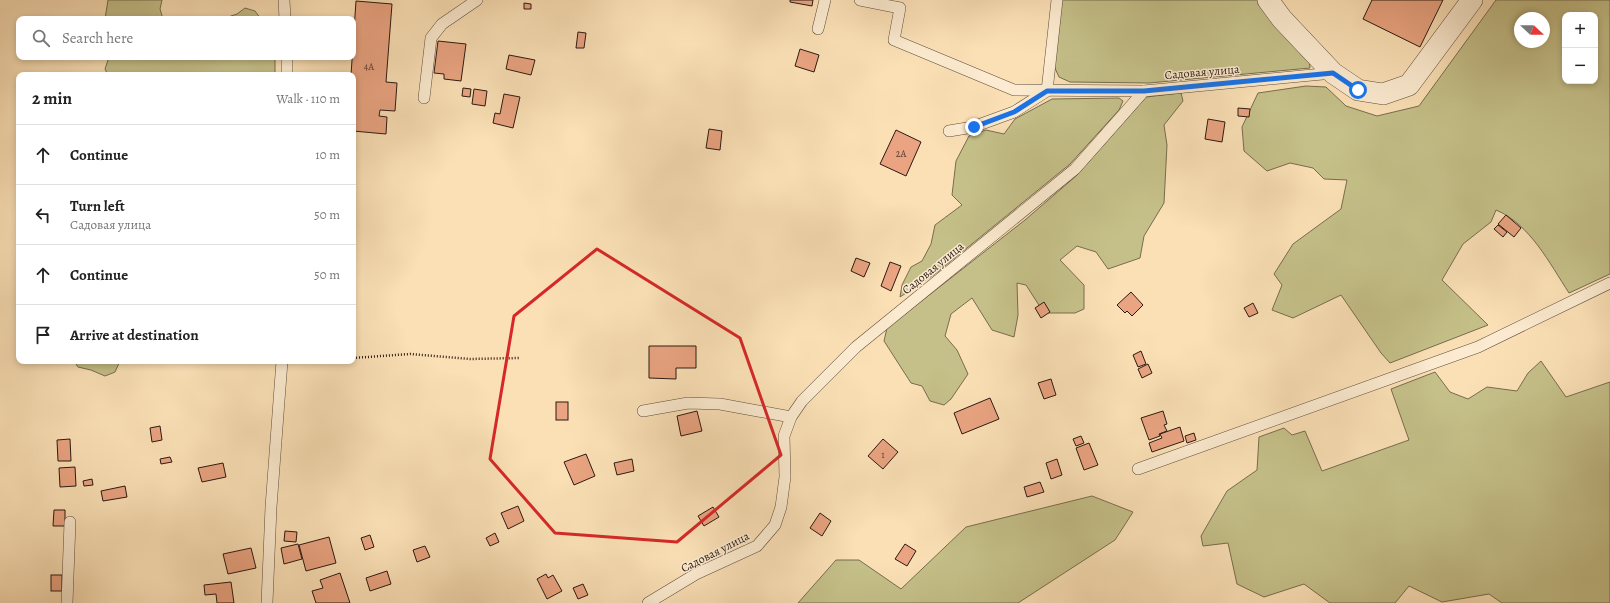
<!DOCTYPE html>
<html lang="en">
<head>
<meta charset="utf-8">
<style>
	body { margin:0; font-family:Alegreya,serif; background:#f6f6f6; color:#222 }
	.controls { position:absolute; right:12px; top:12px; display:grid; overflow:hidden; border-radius:8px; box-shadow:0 2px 6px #0003 }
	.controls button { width:36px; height:36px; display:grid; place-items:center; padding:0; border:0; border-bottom:1px solid #e0e0e0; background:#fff; color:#222; font:20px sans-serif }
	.compass { position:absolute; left:1514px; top:12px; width:36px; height:36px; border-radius:50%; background:#fff; box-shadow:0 2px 6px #0003; rotate:112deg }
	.stop { position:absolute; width:12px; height:12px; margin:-9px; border:3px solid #1a73e8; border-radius:50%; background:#fff }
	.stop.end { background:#1a73e8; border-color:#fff; box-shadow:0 1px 4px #0008 }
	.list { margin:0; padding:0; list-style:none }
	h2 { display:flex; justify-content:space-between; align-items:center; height:52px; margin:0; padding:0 16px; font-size:17px }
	h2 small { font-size:13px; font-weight:400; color:#767676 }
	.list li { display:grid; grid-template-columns:26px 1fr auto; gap:12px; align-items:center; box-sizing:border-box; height:60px; padding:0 16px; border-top:1px solid #e0e0e0 }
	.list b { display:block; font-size:15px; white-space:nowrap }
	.list p { margin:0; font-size:13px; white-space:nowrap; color:#767676 }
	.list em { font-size:13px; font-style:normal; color:#767676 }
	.icon { flex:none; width:22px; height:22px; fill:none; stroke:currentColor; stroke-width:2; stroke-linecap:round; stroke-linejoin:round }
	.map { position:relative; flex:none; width:1610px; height:603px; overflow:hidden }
	.search { position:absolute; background:#fff; box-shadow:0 2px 6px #0003; left:16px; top:16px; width:340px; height:44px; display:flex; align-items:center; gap:10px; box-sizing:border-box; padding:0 14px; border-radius:8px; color:#767676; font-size:15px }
	.panel { position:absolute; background:#fff; box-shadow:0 2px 6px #0003; left:16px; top:72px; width:340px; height:292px; border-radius:8px }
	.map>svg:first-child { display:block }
</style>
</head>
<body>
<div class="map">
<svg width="1610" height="603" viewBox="0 0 1610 603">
	<rect width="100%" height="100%" fill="#fbe0b6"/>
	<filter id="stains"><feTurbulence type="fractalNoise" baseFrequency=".005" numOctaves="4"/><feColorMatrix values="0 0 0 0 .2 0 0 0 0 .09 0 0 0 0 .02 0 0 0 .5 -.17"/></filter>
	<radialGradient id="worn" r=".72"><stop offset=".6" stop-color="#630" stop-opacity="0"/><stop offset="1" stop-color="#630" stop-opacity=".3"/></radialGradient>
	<g fill="#c5c089" stroke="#786c4e" fill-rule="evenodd">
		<polygon points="108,0 162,0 160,9 163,19 105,19"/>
		<polygon points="1062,0 1262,0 1309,59 1310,68 1149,83 1070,82 1059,77 1054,66"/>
		<path d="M1496,0H1610V274L1569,293C1550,264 1530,224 1496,210L1491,222L1463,244L1442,280L1488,325L1390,363L1381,353L1341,295L1293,318L1272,310L1282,285L1274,274L1293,244L1341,209L1347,180L1324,179L1313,168L1290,163L1267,171L1244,151L1242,127L1258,93L1306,86L1326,87L1346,106L1377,116L1419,106ZM1565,15H1595V81H1565ZM1520,18H1544V42H1520Z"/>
		<polygon points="245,8 255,11 261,19 222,19 237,14"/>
		<polygon points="109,57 275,57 275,75 108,75 105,69"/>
		<polygon points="1181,93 1183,101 1164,125 1167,145 1164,203 1144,236 1140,258 1108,269 1096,252 1077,246 1060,260 1084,285 1084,309 1075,313 1044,313 1026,285 1017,283 1018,315 1014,337 992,330 972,298 951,314 945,336 957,350 968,374 951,399 944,405 930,401 922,386 911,383 884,341 887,328 1025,220 1076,176 1146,97"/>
		<polygon points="1119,98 1123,101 1119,110 1070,164 935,274 900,297 902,285 911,267 922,261 931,244 935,225 962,205 952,195 956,161 969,136 986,130 1004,134 1015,119 1052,99"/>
		<polygon points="74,361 120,361 115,372 105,376 91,370 78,367"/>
		<polygon points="1541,361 1566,397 1610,382 1610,603 1502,603 1489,594 1442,602 1409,586 1395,603 1330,603 1304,584 1264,597 1237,584 1228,543 1203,546 1201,536 1227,491 1257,470 1259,437 1284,428 1292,435 1305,431 1322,471 1409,440 1391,389 1435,372 1450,392 1468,399 1487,387 1517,391 1528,373"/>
		<polygon points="1092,496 1133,512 1115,540 1018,603 798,603 836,560 859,560 901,589 966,527"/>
	</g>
	<g fill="#eaa481" stroke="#2b1912">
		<polygon points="790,0 813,0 812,6 790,2"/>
		<polygon points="1372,0 1443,0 1420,47 1363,19"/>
		<polygon points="356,1 392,4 386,82 397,83 395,111 380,110 379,116 387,117 386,134 353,131 353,75 351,75"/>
		<polygon points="524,3 531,4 531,9 524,9"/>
		<polygon points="578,32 586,33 584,48 576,48"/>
		<polygon points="438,41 466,44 461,81 444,79 444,74 434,73"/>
		<polygon points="800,49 819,55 814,72 795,66"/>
		<polygon points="509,55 535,60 531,75 506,69"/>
		<polygon points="463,88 471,89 470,97 462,96"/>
		<polygon points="474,89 487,91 485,106 472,104"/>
		<polygon points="504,94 520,97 513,128 493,123 495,113 500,114"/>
		<polygon points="1238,108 1250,109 1249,117 1238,116"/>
		<polygon points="1208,119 1225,122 1222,142 1205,139"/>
		<polygon points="709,129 722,131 720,150 706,148"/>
		<polygon points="896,130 921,142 906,176 880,164"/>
		<polygon points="1506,215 1521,228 1514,237 1498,224"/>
		<polygon points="1498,225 1507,232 1503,237 1494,229"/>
		<polygon points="856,258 870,263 864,277 851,271"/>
		<polygon points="890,262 901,266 891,291 881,286"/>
		<polygon points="1131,292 1143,305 1132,316 1127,311 1125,313 1117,305"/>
		<polygon points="1044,302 1050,312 1041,318 1035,308"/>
		<polygon points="1253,303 1258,313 1249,317 1244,308"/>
		<polygon points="649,346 696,346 696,368 676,368 676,379 649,378"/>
		<polygon points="1141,351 1146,364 1138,367 1133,355"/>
		<polygon points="1148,364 1152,373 1142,378 1138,369"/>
		<polygon points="1051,379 1056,395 1044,399 1038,383"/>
		<polygon points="990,398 999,419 962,434 954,413"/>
		<rect x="556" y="402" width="12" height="18"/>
		<polygon points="697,411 702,431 681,436 677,416"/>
		<polygon points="1163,411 1167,424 1164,425 1167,431 1159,434 1160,436 1149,440 1141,418"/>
		<polygon points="160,426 162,440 152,442 150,428"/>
		<polygon points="1180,427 1184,441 1152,452 1149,443 1162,438 1160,434"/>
		<polygon points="1194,433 1196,440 1187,443 1185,436"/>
		<polygon points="1081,436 1084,443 1076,446 1073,439"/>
		<polygon points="70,439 71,461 58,461 57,440"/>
		<polygon points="883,439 898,452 883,469 868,456"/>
		<polygon points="1089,443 1098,465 1084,470 1076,448"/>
		<polygon points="586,454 595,476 574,485 564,462"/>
		<polygon points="170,457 172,462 161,464 160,459"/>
		<polygon points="632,459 634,471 617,475 614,463"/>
		<polygon points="1057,459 1062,475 1051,479 1046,463"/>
		<polygon points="223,463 226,477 202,482 198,468"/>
		<polygon points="75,467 76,486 60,487 59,468"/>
		<polygon points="92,479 93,485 84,486 83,481"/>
		<polygon points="1040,482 1044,492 1027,497 1024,487"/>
		<polygon points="125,486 127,497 103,501 101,491"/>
		<polygon points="518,506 524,521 508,529 501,513"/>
		<polygon points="713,507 719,517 704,526 698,516"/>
		<polygon points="54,510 65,510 65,526 53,526"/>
		<polygon points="820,513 831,521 822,536 810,528"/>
		<polygon points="285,531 297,532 296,542 284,541"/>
		<polygon points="495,533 499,542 490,546 486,538"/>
		<polygon points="370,535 374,547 365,550 361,538"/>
		<polygon points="329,537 336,563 306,571 299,545"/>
		<polygon points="298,544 302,559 284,564 281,548"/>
		<polygon points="905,544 916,551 907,566 895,559"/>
		<polygon points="425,546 430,557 417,562 413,550"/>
		<polygon points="251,548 256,568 228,574 223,554"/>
		<polygon points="387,571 391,584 370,591 366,578"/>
		<polygon points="340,573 350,603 316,603 312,591 323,588 320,580"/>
		<polygon points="546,574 548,578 553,575 562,591 547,599 537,579"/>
		<rect x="51" y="575" width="11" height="16"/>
		<polygon points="231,582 234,603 217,603 216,594 205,595 204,585"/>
		<polygon points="583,584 588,595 578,599 573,588"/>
	</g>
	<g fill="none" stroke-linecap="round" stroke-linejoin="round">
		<g stroke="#5f4b3b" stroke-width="12">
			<g id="service">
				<polyline points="284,0 285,19"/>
				<polyline points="860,0 900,8 894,40 1014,90 1144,91"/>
				<polyline points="818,29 825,0"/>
				<polyline points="287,75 287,57"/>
				<polyline points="424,98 431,38 442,24 477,0"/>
				<polyline points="949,131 973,127 1014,112 1047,91 1057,0"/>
				<polyline points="643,411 688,403 720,404 791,417"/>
				<polyline points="1138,469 1478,347 1610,283"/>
				<polyline points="67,603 70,522"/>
				<polyline points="267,603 271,507 282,361"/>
				<polyline points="648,603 696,574 757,546 775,525 781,507 785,477 784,436 791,417 802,401 856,347 1075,169 1144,91 1333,73"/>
			</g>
		</g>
		<g stroke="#5f4b3b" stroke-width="22">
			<polyline id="minor" points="1268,0 1282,19 1333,73 1358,90 1383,94 1409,85 1472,0"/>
		</g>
		<polyline stroke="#2b1912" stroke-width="2.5" stroke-dasharray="1 2" stroke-linecap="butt" points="353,358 410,354 470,359 519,358"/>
		<use href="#service" stroke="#fcebd0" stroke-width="11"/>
		<use href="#minor" stroke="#fcebd0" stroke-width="21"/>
	</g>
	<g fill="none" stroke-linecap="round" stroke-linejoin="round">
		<polyline stroke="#1a73e8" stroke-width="5" points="974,127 1014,112 1047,91 1144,91 1333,73 1358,90"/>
	</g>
	<path fill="none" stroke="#d62828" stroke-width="3" stroke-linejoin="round" d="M597,249L740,338L781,455L677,542L555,533L490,459L514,316Z"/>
	<g text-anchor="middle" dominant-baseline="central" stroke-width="3" stroke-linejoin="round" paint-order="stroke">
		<g font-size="10" fill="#5b3c2e">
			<text x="369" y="66">4А</text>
			<text x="901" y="153">2А</text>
			<text x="883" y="454">1</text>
		</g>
		<g font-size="12" fill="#2b1912" stroke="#fcebd0">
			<text transform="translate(1202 72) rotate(-5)">Садовая улица</text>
			<text transform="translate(933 268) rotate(-39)">Садовая улица</text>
			<text transform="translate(715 552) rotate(-27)">Садовая улица</text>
		</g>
	</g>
	<rect width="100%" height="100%" filter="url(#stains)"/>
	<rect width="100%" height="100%" fill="url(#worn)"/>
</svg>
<div class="controls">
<button>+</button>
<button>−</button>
</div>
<svg class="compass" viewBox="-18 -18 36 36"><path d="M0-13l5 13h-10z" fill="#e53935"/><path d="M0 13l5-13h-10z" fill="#767676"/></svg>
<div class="stop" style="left:1358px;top:90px"></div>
<div class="stop end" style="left:974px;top:127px"></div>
<div class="search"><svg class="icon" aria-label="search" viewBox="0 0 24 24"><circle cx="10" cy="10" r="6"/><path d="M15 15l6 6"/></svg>Search here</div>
<section class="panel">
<h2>2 min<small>Walk · 110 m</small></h2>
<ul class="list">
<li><svg class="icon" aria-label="ahead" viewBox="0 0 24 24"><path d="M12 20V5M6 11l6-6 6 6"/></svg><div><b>Continue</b></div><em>10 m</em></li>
<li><svg class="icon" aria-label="left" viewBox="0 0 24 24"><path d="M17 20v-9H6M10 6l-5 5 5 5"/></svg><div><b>Turn left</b><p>Садовая улица</p></div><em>50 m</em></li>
<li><svg class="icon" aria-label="ahead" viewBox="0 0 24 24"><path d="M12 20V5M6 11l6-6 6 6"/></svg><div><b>Continue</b></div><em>50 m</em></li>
<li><svg class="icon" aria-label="arrive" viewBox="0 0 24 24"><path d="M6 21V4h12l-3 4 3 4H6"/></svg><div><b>Arrive at destination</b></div></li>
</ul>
</section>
</div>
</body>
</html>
